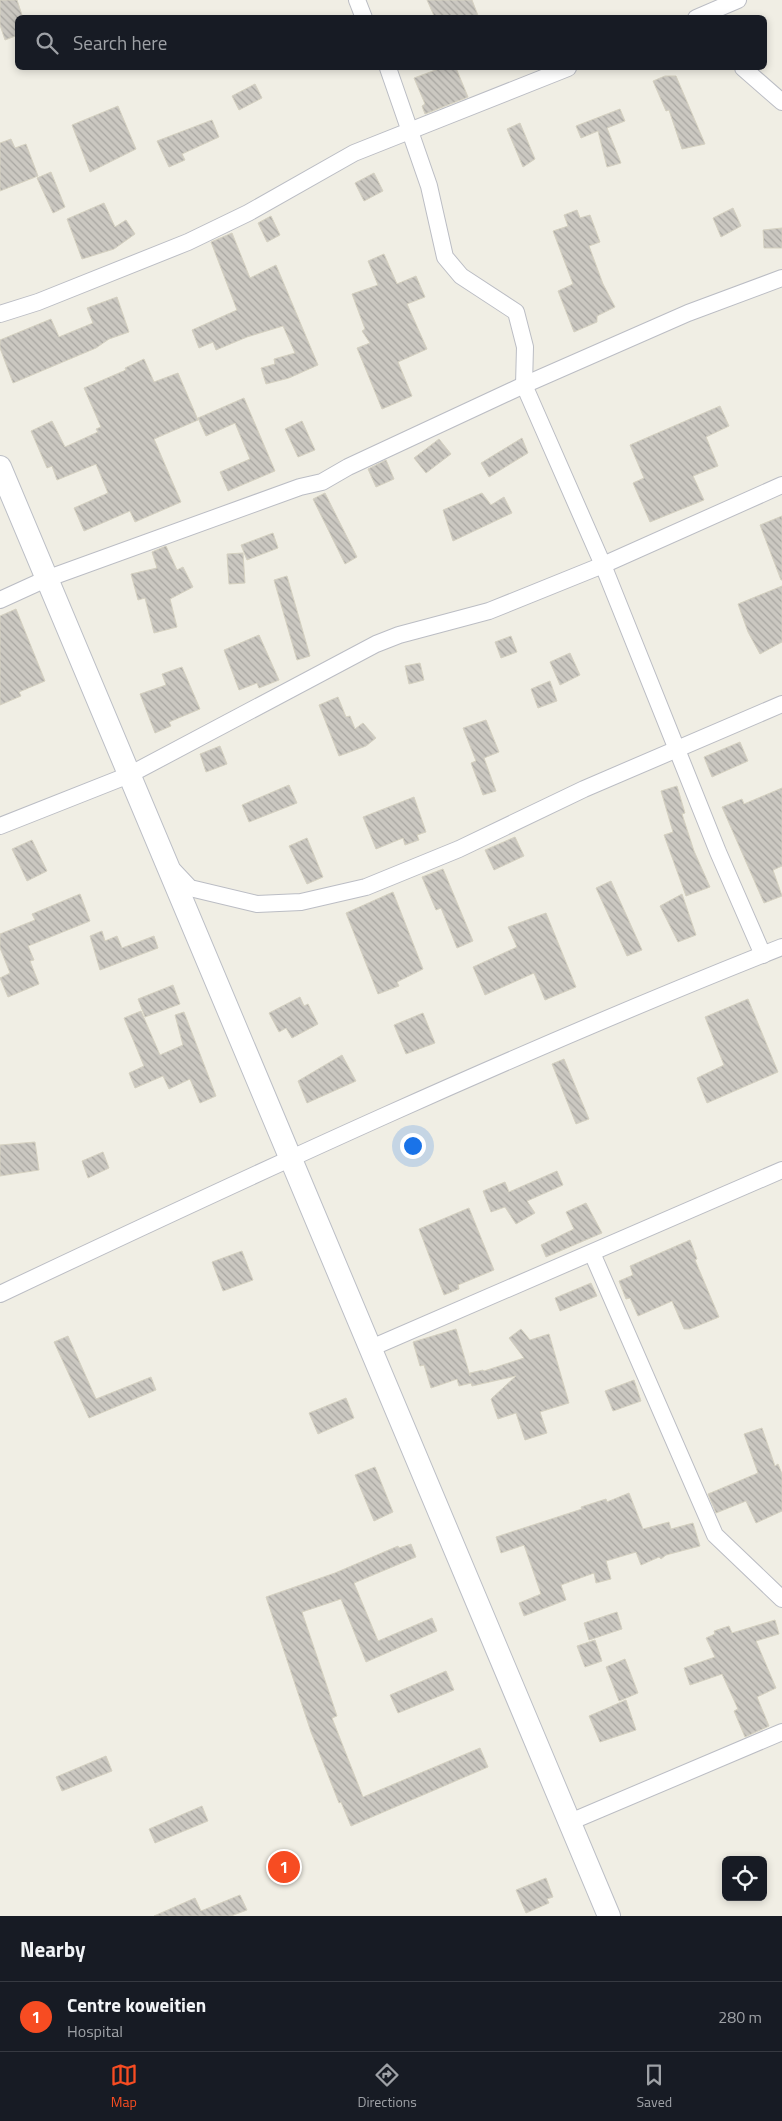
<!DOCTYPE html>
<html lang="en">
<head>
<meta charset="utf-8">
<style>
	body { margin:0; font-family:"Titillium Web",sans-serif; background:#20242c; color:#f1f3f6 }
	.controls { position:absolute; right:15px; bottom:15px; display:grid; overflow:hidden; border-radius:8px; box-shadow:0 2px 8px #0003 }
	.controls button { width:45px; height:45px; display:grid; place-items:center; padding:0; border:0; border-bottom:1px solid #363941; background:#171b24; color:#f1f3f6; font:25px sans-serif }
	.you { position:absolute; left:412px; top:1145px; width:18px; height:18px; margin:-12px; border:4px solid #fff; border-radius:50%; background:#1a73e8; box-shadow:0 0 0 8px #1a73e833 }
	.badge { display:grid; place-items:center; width:32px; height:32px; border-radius:50%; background:#f74c22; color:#fff; font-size:16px; font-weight:700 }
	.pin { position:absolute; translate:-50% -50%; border:2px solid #fff; box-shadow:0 1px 5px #0006 }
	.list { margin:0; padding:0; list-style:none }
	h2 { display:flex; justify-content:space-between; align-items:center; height:65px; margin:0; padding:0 20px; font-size:21px }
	h2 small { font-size:16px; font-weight:400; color:#9ea1a6 }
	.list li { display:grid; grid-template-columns:32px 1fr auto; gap:15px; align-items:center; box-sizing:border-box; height:70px; padding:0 20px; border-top:1px solid #363941 }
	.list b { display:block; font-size:19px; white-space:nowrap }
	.list p { margin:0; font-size:16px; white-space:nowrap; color:#9ea1a6 }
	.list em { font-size:16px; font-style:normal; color:#9ea1a6 }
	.icon { flex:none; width:28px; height:28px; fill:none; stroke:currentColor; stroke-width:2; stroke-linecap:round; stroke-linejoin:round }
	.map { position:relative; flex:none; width:782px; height:1916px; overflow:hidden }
	.search { position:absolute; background:#171b24; box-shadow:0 2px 8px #0003; left:15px; right:15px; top:15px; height:55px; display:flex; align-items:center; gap:12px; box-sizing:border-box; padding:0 18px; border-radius:8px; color:#9ea1a6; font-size:19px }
	.sheet { height:135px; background:#171b24 }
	nav { display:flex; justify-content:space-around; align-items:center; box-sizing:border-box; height:70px; border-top:1px solid #363941; background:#171b24; font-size:14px; color:#9ea1a6 }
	nav a { display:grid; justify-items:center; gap:2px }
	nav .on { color:#f74c22 }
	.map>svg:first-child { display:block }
</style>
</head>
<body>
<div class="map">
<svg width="782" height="1916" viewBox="0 0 782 1916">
	<defs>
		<pattern id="building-back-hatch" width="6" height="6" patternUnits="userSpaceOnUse" patternTransform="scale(1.25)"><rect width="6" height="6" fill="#cbc8c1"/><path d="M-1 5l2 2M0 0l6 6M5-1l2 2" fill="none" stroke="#a8a6a1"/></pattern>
	</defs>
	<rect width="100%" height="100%" fill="#f0eee4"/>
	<g fill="url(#building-back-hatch)" stroke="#d5d1c1">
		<polygon points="0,0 17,0 23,18 18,18 18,35 5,40 0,25"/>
		<polygon points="427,0 472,0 479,18 435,18"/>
		<polygon points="441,68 456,68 468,97 425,114 422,106 425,104 414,78"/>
		<polygon points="665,76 676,76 705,144 682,149 669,110 666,111 653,81"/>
		<polygon points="255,84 262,98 239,110 232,96"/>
		<polygon points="118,106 136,149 90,172 72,125"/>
		<polygon points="620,109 625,121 607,128 621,163 607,167 598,131 581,138 576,126"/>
		<polygon points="212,120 219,137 182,154 185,160 169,167 157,141"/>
		<polygon points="520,123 535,159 523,167 507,129"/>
		<polygon points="11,139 15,148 26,144 38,176 0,191 0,143"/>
		<polygon points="51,172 65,207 53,213 37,178"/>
		<polygon points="374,173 383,191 364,201 355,183"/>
		<polygon points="104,203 115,227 126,220 135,234 114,249 82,259 67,219"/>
		<polygon points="733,208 741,226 721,237 713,218"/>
		<polygon points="577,210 580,218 590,215 600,242 589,246 603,284 615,307 597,316 597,322 574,332 558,291 573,284 553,231 568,226 564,215"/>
		<polygon points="271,216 280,235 267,242 258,223"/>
		<polygon points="782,228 782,248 764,248 763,230"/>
		<polygon points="232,233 250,278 276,265 318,365 289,378 266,384 261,368 275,364 274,359 295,353 283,326 247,337 216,350 213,342 199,348 192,330 237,310 211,242"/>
		<polygon points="384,254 397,284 416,276 425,297 407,304 427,349 398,362 412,396 382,409 357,348 370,343 362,331 365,329 352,294 378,285 368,261"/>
		<polygon points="117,297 129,332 109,339 96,348 13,383 0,348 0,340 51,319 59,337 93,323 87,308"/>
		<polygon points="144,359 154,382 178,373 198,420 154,439 181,502 135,522 130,511 84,531 74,508 108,493 96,464 57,480 52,466 47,468 31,431 52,421 65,447 98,432 96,429 101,427 84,388 126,370 125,368"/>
		<polygon points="244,398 275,471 228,491 220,472 250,459 235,423 206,436 198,418"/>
		<polygon points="720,406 729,426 706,437 718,466 693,476 704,500 650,522 633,483 644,478 630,445"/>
		<polygon points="302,421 315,450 298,457 285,429"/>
		<polygon points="522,438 528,453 489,477 481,463"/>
		<polygon points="439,439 451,454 426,473 414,458"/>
		<polygon points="386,460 394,479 376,487 368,469"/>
		<polygon points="325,493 357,557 345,564 313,499"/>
		<polygon points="482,493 491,505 504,497 512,513 453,541 443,510"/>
		<polygon points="782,516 782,580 781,580 760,525"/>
		<polygon points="273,533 278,548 247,560 241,545"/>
		<polygon points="166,546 177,570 183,567 193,587 170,599 177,627 154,633 145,598 138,600 131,574 157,568 152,552"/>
		<polygon points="243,553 245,583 229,584 227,554"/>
		<polygon points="287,576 310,656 297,660 274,580"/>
		<polygon points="782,586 782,642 760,654 748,632 738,604"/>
		<polygon points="16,609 45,681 19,692 21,696 0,705 0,616"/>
		<polygon points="259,635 279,680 259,688 257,683 239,690 224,650"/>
		<polygon points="511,636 517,652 501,658 495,642"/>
		<polygon points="570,653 580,675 560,685 550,662"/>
		<polygon points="420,663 424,680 409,684 405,666"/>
		<polygon points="182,667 200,709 169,722 171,726 155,733 140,694 166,685 162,674"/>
		<polygon points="550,681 557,701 538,708 531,689"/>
		<polygon points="338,697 346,717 350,716 355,729 363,723 376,738 366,746 339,756 319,705"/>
		<polygon points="486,720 499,752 484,758 496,791 483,795 471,763 476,761 463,728"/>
		<polygon points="740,742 748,761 712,777 704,757"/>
		<polygon points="220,746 227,764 206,772 200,754"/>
		<polygon points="289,785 297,803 249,822 242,805"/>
		<polygon points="677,786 685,813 682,814 694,851 710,887 686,896 664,835 673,832 661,791"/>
		<polygon points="782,788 782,866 773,870 782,896 764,903 722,807 742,799 744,804"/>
		<polygon points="414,797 426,832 417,835 419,840 405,845 403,838 376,849 363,817"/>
		<polygon points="515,837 524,856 494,870 485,850"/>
		<polygon points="307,838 323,877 307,884 289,846"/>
		<polygon points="32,840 47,871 27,881 12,849"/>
		<polygon points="443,869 473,941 457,948 441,908 436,910 422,877"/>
		<polygon points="611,881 642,950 627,956 596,888"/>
		<polygon points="393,892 423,969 397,982 399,986 378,994 346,913"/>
		<polygon points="80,894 90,921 28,946 34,960 30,961 39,984 8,997 0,978 10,973 0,948 0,934 35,920 32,914"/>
		<polygon points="682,894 696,935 678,942 660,906"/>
		<polygon points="546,913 576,987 545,1000 534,973 485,995 473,967 517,947 508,927"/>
		<polygon points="102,931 105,941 117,936 122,948 154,936 158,948 100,970 90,936"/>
		<polygon points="173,985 180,1004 145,1017 138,999"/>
		<polygon points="300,997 304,1006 308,1004 318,1024 292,1038 286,1028 279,1032 269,1013"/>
		<polygon points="748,999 778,1072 707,1103 697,1078 724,1065 705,1017"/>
		<polygon points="141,1011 160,1055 183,1045 175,1015 184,1012 216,1096 200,1103 190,1079 169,1089 163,1076 135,1088 129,1073 144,1066 124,1018"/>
		<polygon points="423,1013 435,1043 406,1054 394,1025"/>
		<polygon points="342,1055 356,1081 307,1103 298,1081"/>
		<polygon points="564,1059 589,1119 576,1124 552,1064"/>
		<polygon points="35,1142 39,1170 0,1176 0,1145"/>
		<polygon points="103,1152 109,1168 88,1178 82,1161"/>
		<polygon points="557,1171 563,1185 527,1201 535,1213 516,1224 505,1207 491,1212 483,1191 505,1182 509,1192"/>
		<polygon points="586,1203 602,1233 546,1257 541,1245 574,1229 566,1212"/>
		<polygon points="469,1208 494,1270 458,1285 459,1289 444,1295 419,1229"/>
		<polygon points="690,1240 697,1259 695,1260 719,1317 690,1329 684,1329 672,1301 638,1316 630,1298 626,1299 619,1281 633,1275 630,1266"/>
		<polygon points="242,1251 253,1280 223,1291 212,1262"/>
		<polygon points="591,1283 597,1296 560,1311 555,1298"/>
		<polygon points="456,1329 470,1376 470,1373 483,1370 484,1371 524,1358 509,1338 521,1329 530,1340 549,1334 569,1403 540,1412 547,1433 525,1440 516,1413 498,1419 491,1399 516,1376 472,1386 471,1383 459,1386 457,1379 431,1388 424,1365 420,1366 413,1342"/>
		<polygon points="68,1336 96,1399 151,1377 156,1390 89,1418 54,1342"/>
		<polygon points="634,1380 641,1401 613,1411 605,1391"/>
		<polygon points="346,1398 354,1418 318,1434 309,1413"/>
		<polygon points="762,1428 775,1466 778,1464 782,1474 782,1511 756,1523 746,1501 716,1513 708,1494 758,1473 744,1434"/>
		<polygon points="375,1467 393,1512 374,1521 355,1475"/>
		<polygon points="629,1493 643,1529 669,1522 671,1529 693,1523 700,1546 666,1555 661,1559 659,1557 641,1565 636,1552 606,1561 611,1579 596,1583 594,1573 561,1585 566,1600 524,1616 519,1603 541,1594 524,1545 501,1553 496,1537 582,1509 581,1507 606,1499 607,1502"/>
		<polygon points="411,1544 416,1557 354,1583 378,1641 432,1618 437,1631 366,1662 341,1599 302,1612 337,1716 332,1718 363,1797 480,1748 488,1767 351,1826 341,1802 339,1803 311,1732 266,1597 335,1573 398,1546 399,1548"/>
		<polygon points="617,1612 622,1629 589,1640 584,1623"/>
		<polygon points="775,1620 779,1634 756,1641 776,1688 757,1697 769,1726 745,1737 734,1711 738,1709 722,1674 690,1685 684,1668 715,1657 706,1638 715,1634 714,1631 729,1626 732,1633"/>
		<polygon points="595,1640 602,1661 585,1667 577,1646"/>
		<polygon points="625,1659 638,1693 619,1701 606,1667"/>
		<polygon points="446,1671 454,1690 398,1713 390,1695"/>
		<polygon points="626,1700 636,1730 600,1742 589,1716"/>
		<polygon points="106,1756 112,1771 62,1791 56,1777"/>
		<polygon points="202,1806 208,1821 155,1843 149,1829"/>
		<polygon points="546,1878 553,1897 547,1899 549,1903 526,1913 516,1890"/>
		<polygon points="240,1895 247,1910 231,1916 154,1916 195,1898 201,1911"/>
	</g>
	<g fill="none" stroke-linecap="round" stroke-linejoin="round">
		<g stroke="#bbbdc4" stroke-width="18">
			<g id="street">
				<polyline points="357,0 364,18"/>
				<polyline points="696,18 738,0"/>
				<polyline points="388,68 429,186 445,257 461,276 516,312 525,347 524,385 603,565 718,852 763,955"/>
				<polyline points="743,68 782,102"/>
				<polyline points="0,314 38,302 188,242 248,213 354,153 568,68"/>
				<polyline points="0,600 46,579 300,487 322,482 348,467 524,385 688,313 782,278"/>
				<polyline points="0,826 129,775 376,644 399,635 489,611 603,565 782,485"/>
				<polyline points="174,871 190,888 257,904 301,902 366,887 459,849 584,789 782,704"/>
				<polyline points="592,1253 715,1535 782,1599"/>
				<path d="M0,1294C258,1172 517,1052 782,947"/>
				<polyline points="371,1348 782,1170"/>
				<polyline points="570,1822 782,1732"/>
			</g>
		</g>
		<g stroke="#bcbfc6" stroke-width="24">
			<polyline id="secondary" points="0,467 609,1916"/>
		</g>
		<use href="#street" stroke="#fff" stroke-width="16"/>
		<use href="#secondary" stroke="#fff" stroke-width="22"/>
	</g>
</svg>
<div class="controls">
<button><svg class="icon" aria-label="locate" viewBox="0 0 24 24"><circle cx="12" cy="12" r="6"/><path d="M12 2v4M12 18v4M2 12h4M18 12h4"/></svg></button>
</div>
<div class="you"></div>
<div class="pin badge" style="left:284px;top:1867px">1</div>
<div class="search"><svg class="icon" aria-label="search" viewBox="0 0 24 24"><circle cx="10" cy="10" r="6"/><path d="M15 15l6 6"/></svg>Search here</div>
</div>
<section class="sheet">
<h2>Nearby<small></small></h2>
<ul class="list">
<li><span class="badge">1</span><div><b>Centre koweitien</b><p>Hospital</p></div><em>280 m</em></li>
</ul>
</section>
<nav>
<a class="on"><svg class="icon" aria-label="map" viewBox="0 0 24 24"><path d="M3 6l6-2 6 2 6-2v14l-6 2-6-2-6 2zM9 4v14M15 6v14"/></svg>Map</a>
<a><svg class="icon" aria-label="directions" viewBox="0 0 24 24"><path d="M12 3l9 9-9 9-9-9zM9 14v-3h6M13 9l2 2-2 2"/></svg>Directions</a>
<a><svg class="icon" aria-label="saved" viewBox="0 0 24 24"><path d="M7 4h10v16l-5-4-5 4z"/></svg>Saved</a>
</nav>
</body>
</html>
